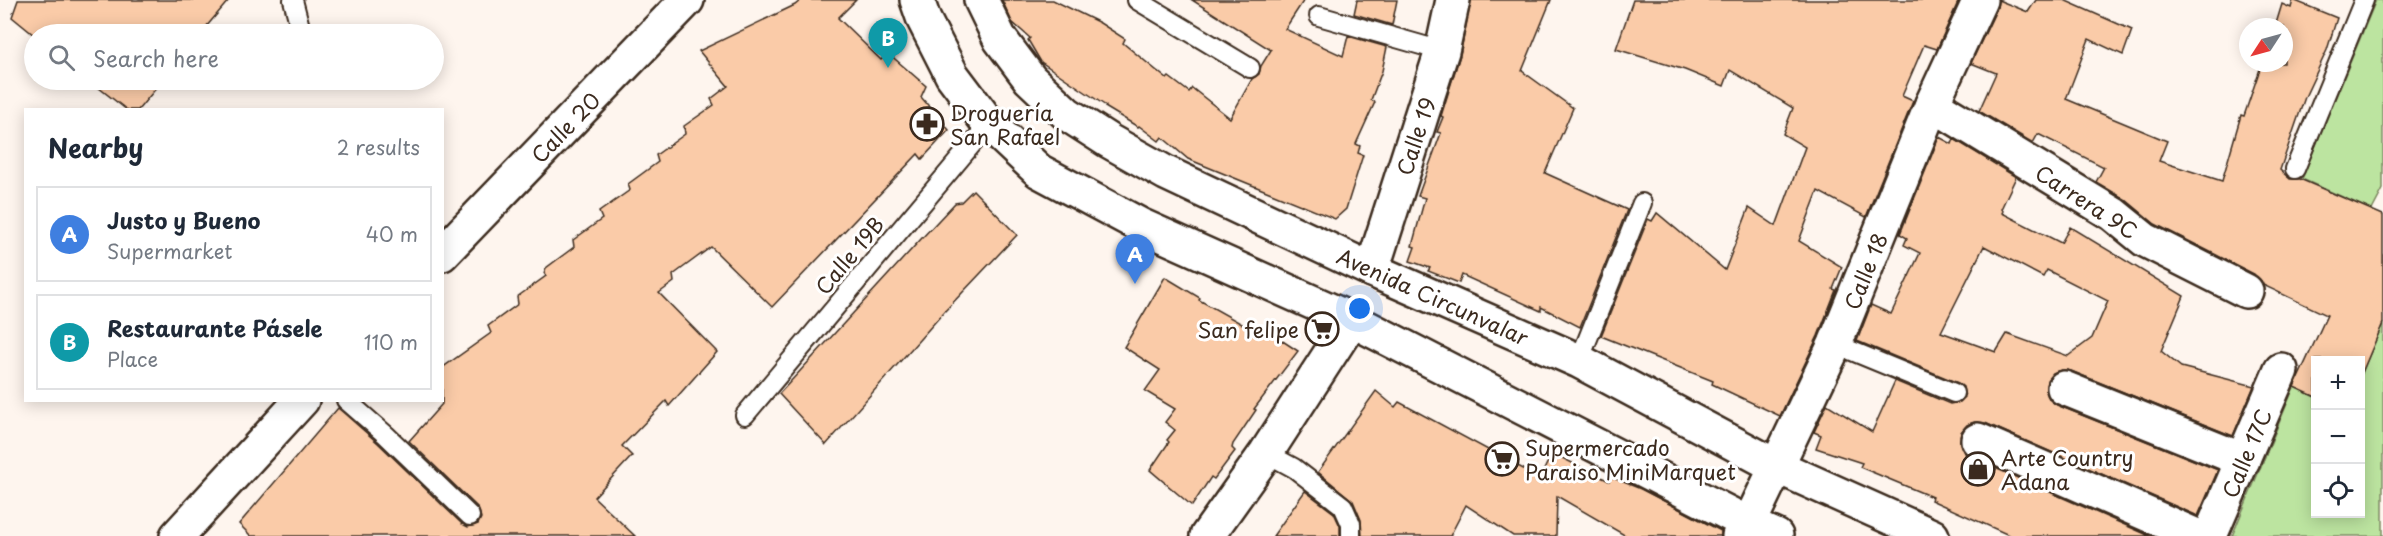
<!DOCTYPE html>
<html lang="en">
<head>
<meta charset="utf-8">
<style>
	body { margin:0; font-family:"Playpen Sans",sans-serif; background:#f6f6f7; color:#1f2937 }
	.controls { position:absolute; right:18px; bottom:18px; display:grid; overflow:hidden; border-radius:0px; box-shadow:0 3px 15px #0003 }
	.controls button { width:54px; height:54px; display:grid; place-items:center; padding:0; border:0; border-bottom:2px solid #e0e1e3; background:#fff; color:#1f2937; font:30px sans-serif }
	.compass { position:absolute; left:2239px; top:18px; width:54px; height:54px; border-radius:50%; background:#fff; box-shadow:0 3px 15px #0003; rotate:234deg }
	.you { position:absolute; left:1360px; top:309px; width:21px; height:21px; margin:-15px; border:4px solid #fff; border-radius:50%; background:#1a73e8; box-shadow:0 0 0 9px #1a73e833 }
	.badge { display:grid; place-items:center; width:39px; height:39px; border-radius:50%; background:#7c3aed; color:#fff; font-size:20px; font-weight:700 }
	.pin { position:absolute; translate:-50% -50px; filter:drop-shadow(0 2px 3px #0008) }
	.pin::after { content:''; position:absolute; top:32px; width:21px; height:18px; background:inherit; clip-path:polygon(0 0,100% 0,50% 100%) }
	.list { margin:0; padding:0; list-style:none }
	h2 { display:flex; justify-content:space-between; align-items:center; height:78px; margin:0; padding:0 24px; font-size:26px }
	h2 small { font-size:20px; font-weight:400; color:#747a83 }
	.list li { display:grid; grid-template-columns:39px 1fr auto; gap:18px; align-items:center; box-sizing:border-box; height:96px; margin:0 12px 12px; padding:0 12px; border:2px solid #e0e1e3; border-radius:0px }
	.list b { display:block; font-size:22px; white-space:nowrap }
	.list p { margin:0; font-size:20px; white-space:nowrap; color:#747a83 }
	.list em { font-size:20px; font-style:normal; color:#747a83 }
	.icon { flex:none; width:33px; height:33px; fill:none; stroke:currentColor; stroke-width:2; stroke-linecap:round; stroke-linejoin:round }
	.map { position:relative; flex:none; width:2383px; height:536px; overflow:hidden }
	.search { position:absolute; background:#fff; box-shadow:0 3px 15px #0003; left:24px; top:24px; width:420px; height:66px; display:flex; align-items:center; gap:15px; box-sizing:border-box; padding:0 21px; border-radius:33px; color:#747a83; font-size:22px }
	.panel { position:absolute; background:#fff; box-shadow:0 3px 15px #0003; left:24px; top:108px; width:420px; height:294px; border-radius:0px }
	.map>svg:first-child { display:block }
</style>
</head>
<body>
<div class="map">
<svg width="2383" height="536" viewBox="0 0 2383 536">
	<rect width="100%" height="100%" fill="#fef5ee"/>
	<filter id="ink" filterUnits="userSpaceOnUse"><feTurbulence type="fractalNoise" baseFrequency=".0167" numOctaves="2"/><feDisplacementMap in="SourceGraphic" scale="12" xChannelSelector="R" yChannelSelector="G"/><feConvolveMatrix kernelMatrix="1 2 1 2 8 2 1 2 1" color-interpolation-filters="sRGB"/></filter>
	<g filter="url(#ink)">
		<g fill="#bce4a0" stroke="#7c875f" stroke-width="1.5">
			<polygon points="2376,0 2383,0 2383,189 2372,210 2302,179"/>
			<polygon points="2383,323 2383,536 2232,536 2294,387 2315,397 2316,514 2360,514 2361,375"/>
		</g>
		<g fill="#facba8" stroke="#3b2a1e" stroke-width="1.5" fill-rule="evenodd">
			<polygon points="18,0 229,0 200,34 34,35 12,17"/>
			<polygon points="801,0 856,0 838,18 881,60 888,53 926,86 921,97 949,130 922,159 918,154 772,307 711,247 673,275 674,282 659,293 717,352 669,406 666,401 622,446 632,456 594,497 635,536 251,536 239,524 338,408 378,443 462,524 468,527 478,524 481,518 478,508 409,441 442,404 442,368 491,333 488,326 518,304 517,297 546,276 544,273 546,268 574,247 573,240 602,219 599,212 630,190 628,184 658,162 656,155 685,134 684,126 714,105 711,99 728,86 699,51 795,5"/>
			<polygon points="1002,0 1053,0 1100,23 1125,39 1123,43 1167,79 1169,77 1189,92 1192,88 1230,118 1252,79 1259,74 1261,66 1271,50 1192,0 1304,0 1285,29 1343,56 1348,36 1387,47 1382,71 1371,100 1375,102 1356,144 1360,146 1358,153 1363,155 1346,209 1335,219 1188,159 1162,137 1159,141 1139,126 1138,127 1105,107 1106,106 1041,62 1028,40 1030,38 1012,22"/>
			<polygon points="1357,0 1397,0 1392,25 1354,14"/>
			<polygon points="1471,0 1551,0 1522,71 1573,108 1545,173 1627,210 1580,327 1541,307 1541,311 1462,275 1459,283 1428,271 1430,268 1410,261 1415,247 1412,246 1425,198 1418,196 1441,133 1437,132 1443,117 1441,116 1460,55"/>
			<polygon points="1633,0 1959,0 1937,49 1924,45 1902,96 1913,101 1866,217 1818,191 1799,241 1842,267 1833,289 1836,290 1818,336 1780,416 1712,384 1713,381 1601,336 1648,219 1652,221 1657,213 1725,270 1749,208 1776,226 1805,147 1783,134 1793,108 1730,70 1724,86 1685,70 1616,49"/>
			<polygon points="1998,0 2028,12 2036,0 2064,0 2132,30 2123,55 2089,39 2066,99 2167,141 2159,161 2222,181 2241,115 2244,116 2262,63 2284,63 2284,27 2275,27 2282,4 2291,8 2293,0 2337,18 2327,50 2305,97 2280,170 2290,179 2300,179 2383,215 2383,323 2361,375 2361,360 2316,360 2316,397 2294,387 2327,315 2263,285 2254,274 2155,224 2125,199 2096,182 2104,167 2038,134 2033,143 1979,111 1996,73 1971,63 1997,8"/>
			<polygon points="89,80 163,80 138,110 127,110"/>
			<path d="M1939,137L1952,144L1954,139L2016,177L2001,209L2003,211L2002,213L2061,243L2070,227L2184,296L2161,351L2181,367L2254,386L2233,436L2071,371L2061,370L2053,373L2047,380L2046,391L2050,400L2057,405L2218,470L2198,516L1985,423L1975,422L1967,425L1961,432L1960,443L1963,451L1970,457L2150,536H2011L1931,500L1932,497L1860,467L1862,463L1816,448L1821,435L1814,432L1827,404L1872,432L1895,381L1950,404L1960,402L1965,397L1963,387L1958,383L1857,341L1871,305L1891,314L1920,253L1904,245L1907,238L1900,234ZM1984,246L2043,277L2047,270L2108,301L2092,338L2068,356L2007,334L1996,352L1941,332Z"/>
			<polygon points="973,190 1017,235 944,312 826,445 779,394 922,238 955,203 961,202"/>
			<polygon points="1165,277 1200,298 1199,300 1249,328 1251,325 1278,338 1298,351 1254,409 1256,410 1233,444 1232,448 1235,451 1214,479 1211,477 1192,506 1150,470 1169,442 1167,440 1175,430 1165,422 1175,409 1145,391 1160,370 1124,347"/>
			<polygon points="1376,391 1395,407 1399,402 1540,478 1552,453 1609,481 1611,477 1641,489 1721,531 1721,536 1626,536 1557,496 1556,536 1513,536 1466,505 1450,536 1362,536 1361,520 1353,501 1318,472"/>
			<polygon points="1305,491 1334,513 1340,526 1340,536 1273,536"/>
		</g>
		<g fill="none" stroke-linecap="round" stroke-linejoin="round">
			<g stroke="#3b2a1e" stroke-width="22">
				<g id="service">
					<polyline points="293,0 300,27"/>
					<polyline points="1137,0 1250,68"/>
					<polyline points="1319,16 1442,51"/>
					<polyline points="2295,169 2364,0"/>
					<polyline points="1835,344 1954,393"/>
					<polyline points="1579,361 1642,203"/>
					<polyline points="346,400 386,435 470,516"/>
					<polyline points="745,415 989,124"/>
					<polyline points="1266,453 1294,468 1343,506 1351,524 1351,536"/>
				</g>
			</g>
			<g stroke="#3b2a1e" stroke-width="38">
				<g id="minor">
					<polyline points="1932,104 2113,214 2145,240 2246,291"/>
					<polyline points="442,254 687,0"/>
					<polyline points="1372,270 1442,51 1453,0"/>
					<polyline points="2064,388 2243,460"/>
					<polyline points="1978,440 2197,536"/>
					<polyline points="177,536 302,400"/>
					<polyline points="1207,536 1266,453 1352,320"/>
					<polyline points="1739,536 1749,524 1835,344 1932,104 1980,0"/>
					<polyline points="2210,536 2281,370"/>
				</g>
			</g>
			<g stroke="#3b2a1e" stroke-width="38">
				<g id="secondary">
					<polyline points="917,0 924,20 952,75 989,124 1039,171 1140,225 1352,320 1749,524 1776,536"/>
					<polyline points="981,0 1000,39 1030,79 1067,114 1109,141 1166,173 1372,270 1579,361 1776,466 1932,536"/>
				</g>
			</g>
			<use href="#service" stroke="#fff" stroke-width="18"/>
			<use href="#minor" stroke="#fff" stroke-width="33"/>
			<use href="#secondary" stroke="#fff" stroke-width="33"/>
		</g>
	</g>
	<defs>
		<g id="pharmacy-ring" transform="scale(1.725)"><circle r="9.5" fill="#fff" stroke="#3b2a1e" stroke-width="1.5"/><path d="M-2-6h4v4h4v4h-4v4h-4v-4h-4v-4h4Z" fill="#3b2a1e"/></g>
		<g id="supermarket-ring" transform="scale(1.725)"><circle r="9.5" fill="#fff" stroke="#3b2a1e" stroke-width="1.5"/><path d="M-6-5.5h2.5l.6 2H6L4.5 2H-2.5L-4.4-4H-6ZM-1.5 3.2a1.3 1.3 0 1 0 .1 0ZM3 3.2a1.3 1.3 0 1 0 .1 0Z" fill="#3b2a1e"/></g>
		<g id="shop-ring" transform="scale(1.725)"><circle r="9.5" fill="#fff" stroke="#3b2a1e" stroke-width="1.5"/><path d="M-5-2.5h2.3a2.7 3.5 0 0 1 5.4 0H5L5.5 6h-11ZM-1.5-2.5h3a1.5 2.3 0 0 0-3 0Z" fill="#3b2a1e"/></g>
	</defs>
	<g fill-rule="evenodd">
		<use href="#pharmacy-ring" x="927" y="124"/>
		<use href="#supermarket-ring" x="1322" y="329"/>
		<use href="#supermarket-ring" x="1502" y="459"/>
		<use href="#shop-ring" x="1978" y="469"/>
	</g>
	<g text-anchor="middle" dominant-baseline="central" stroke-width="6" stroke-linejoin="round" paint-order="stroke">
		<g font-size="21" fill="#3b2a1e" stroke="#fff" text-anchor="start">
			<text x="950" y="112">Droguería<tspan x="950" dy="24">San Rafael</tspan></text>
			<text x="1299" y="329" text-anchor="end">San felipe</text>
			<text x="1525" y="447">Supermercado<tspan x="1525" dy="24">Paraiso MiniMarquet</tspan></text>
			<text x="2001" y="457">Arte Country<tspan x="2001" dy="24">Adana</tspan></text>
		</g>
		<g font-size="21" fill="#3b2a1e" stroke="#fff">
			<text transform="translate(565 127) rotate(-46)">Calle 20</text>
			<text transform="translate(1415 136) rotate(-72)">Calle 19</text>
			<text transform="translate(2087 201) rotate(33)">Carrera 9C</text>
			<text transform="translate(849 255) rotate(-50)">Calle 19B</text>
			<text transform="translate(1865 271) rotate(-68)">Calle 18</text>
			<text transform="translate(1433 296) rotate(24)">Avenida Circunvalar</text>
			<text transform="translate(2246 453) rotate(-67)">Calle 17C</text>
		</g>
	</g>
</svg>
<div class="controls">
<button>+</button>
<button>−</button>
<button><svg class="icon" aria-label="locate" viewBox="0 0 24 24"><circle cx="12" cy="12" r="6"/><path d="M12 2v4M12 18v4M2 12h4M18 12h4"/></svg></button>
</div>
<svg class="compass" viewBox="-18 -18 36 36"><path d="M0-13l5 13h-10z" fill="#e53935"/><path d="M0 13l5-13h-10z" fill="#747a83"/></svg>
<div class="you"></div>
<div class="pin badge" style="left:1135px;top:284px;background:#3f7fe0">A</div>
<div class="pin badge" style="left:888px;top:68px;background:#0f9aa8">B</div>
<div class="search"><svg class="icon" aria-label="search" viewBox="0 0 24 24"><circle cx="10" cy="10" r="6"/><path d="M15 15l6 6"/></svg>Search here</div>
<section class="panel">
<h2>Nearby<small>2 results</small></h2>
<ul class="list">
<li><span class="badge" style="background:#3f7fe0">A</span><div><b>Justo y Bueno</b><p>Supermarket</p></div><em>40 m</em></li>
<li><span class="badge" style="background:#0f9aa8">B</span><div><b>Restaurante Pásele</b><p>Place</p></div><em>110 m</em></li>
</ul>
</section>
</div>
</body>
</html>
